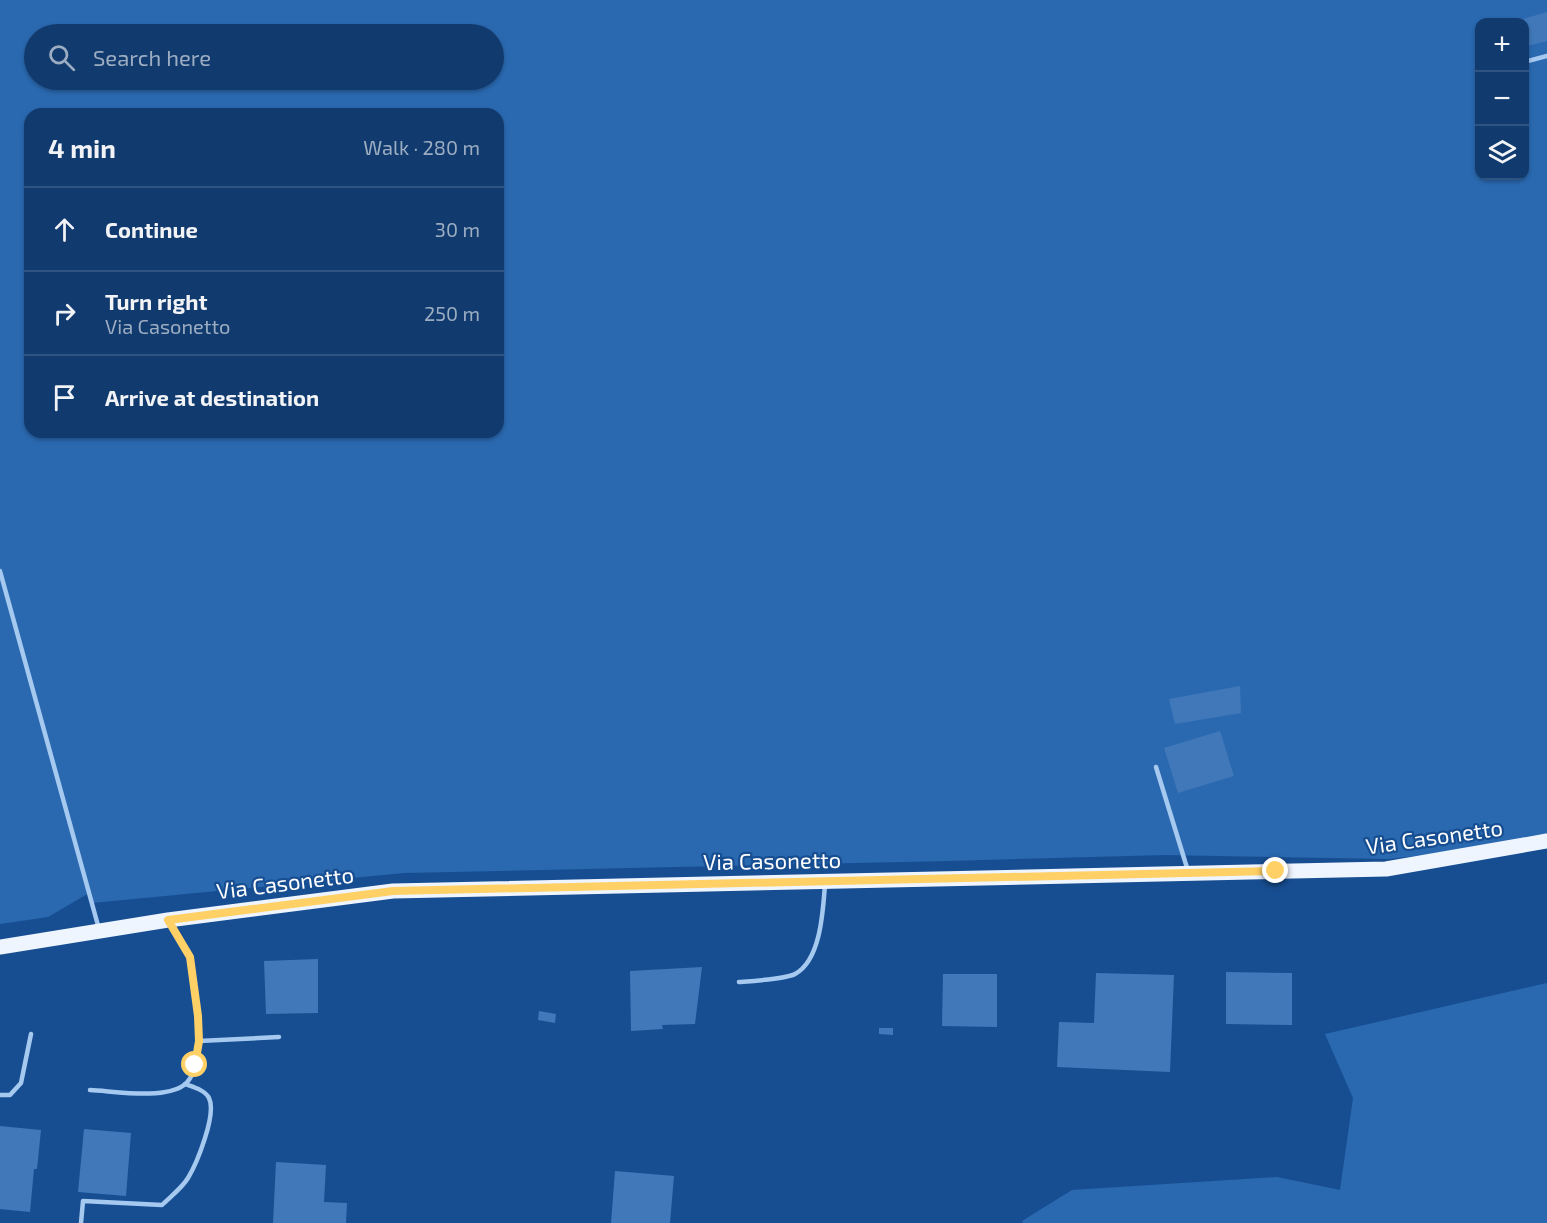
<!DOCTYPE html>
<html lang="en">
<head>
<meta charset="utf-8">
<style>
	body { margin:0; font-family:"Exo 2",sans-serif; background:#1e4576; color:#f1f3f6 }
	.controls { position:absolute; right:18px; top:18px; display:grid; overflow:hidden; border-radius:12px; box-shadow:0 2px 4px #0004 }
	.controls button { width:54px; height:54px; display:grid; place-items:center; padding:0; border:0; border-bottom:2px solid #305481; background:#113a6e; color:#f1f3f6; font:30px sans-serif }
	.stop { position:absolute; width:18px; height:18px; margin:-14px; border:4px solid #ffd065; border-radius:50%; background:#fff }
	.stop.end { background:#ffd065; border-color:#fff; box-shadow:0 2px 6px #0008 }
	.list { margin:0; padding:0; list-style:none }
	h2 { display:flex; justify-content:space-between; align-items:center; height:78px; margin:0; padding:0 24px; font-size:26px }
	h2 small { font-size:20px; font-weight:400; color:#9cadc2 }
	.list li { display:grid; grid-template-columns:39px 1fr auto; gap:18px; align-items:center; box-sizing:border-box; height:84px; padding:0 24px; border-top:2px solid #305481 }
	.list b { display:block; font-size:22px; white-space:nowrap }
	.list p { margin:0; font-size:20px; white-space:nowrap; color:#9cadc2 }
	.list em { font-size:20px; font-style:normal; color:#9cadc2 }
	.icon { flex:none; width:33px; height:33px; fill:none; stroke:currentColor; stroke-width:2; stroke-linecap:round; stroke-linejoin:round }
	.map { position:relative; flex:none; width:1547px; height:1223px; overflow:hidden }
	.search { position:absolute; background:#113a6e; box-shadow:0 2px 4px #0004; left:24px; top:24px; width:480px; height:66px; display:flex; align-items:center; gap:15px; box-sizing:border-box; padding:0 21px; border-radius:33px; color:#9cadc2; font-size:22px }
	.panel { position:absolute; background:#113a6e; box-shadow:0 2px 4px #0004; left:24px; top:108px; width:480px; height:330px; border-radius:18px }
	.map>svg:first-child { display:block }
</style>
</head>
<body>
<div class="map">
<svg width="1547" height="1223" viewBox="0 0 1547 1223">
	<rect width="100%" height="100%" fill="#174e92"/>
	<g fill="#2a69b0" fill-rule="evenodd">
		<path d="M0,0H1547V841L1389,859L1165,855L948,861L404,873L92,903L89,893L48,917L0,924ZM1480,22H1524V176H1480ZM34,34H494V80H34ZM30,114H498V432H30Z"/>
		<polygon points="1547,983 1547,1223 1023,1223 1022,1221 1072,1190 1277,1177 1340,1190 1353,1098 1325,1034"/>
	</g>
	<g fill="#4078b9">
		<polygon points="1547,12 1547,41 1524,47 1524,22 1513,22"/>
		<polygon points="1240,686 1241,713 1175,724 1169,699"/>
		<polygon points="1220,731 1234,776 1178,793 1164,748"/>
		<polygon points="318,959 318,1013 266,1014 264,961"/>
		<polygon points="702,967 695,1024 662,1025 663,1029 631,1031 630,971"/>
		<polygon points="1226,972 1292,973 1292,1025 1226,1024"/>
		<polygon points="1096,973 1174,975 1170,1072 1057,1067 1059,1022 1094,1023"/>
		<polygon points="943,974 997,974 997,1027 942,1026"/>
		<polygon points="539,1011 556,1014 555,1023 538,1020"/>
		<polygon points="879,1028 893,1028 893,1035 879,1034"/>
		<polygon points="0,1126 41,1130 37,1169 34,1169 30,1212 0,1209"/>
		<polygon points="84,1129 131,1133 126,1196 78,1192"/>
		<polygon points="276,1162 326,1165 324,1202 347,1203 346,1223 273,1223"/>
		<polygon points="615,1171 674,1176 670,1223 611,1223"/>
	</g>
	<g fill="none" stroke-linecap="round" stroke-linejoin="round">
		<g stroke="#a6c9f0" stroke-width="4.5">
			<polyline points="1524,62 1547,56"/>
			<polyline points="0,571 99,929"/>
			<polyline points="1156,767 1188,871"/>
			<polyline points="169,923 190,957 198,1016 199,1041 279,1037"/>
			<path d="M739,982C752,981 786,979 795,974C821,960 823,910 825,884"/>
			<path d="M90,1090C114,1091 164,1100 184,1085C196,1076 197,1055 199,1041"/>
			<polyline points="0,1095 10,1095 21,1083 31,1034"/>
			<path d="M81,1223L83,1201L162,1205C170,1197 182,1188 188,1178C197,1163 217,1114 209,1098C205,1090 193,1087 185,1084"/>
		</g>
		<polyline stroke="#eff5ff" stroke-width="15" points="0,947 168,920 393,891 1386,869 1547,841"/>
	</g>
	<g fill="none" stroke-linecap="round" stroke-linejoin="round">
		<polyline stroke="#ffd065" stroke-width="8" points="195,1065 199,1041 198,1016 190,957 168,920 393,891 1276,871"/>
	</g>
	<g text-anchor="middle" dominant-baseline="central" stroke-width="4.5" stroke-linejoin="round" paint-order="stroke">
		<g font-size="22" fill="#fff" stroke="#174e92">
			<text transform="translate(1434 836) rotate(-8)">Via Casonetto</text>
			<text transform="translate(772 860) rotate(-1)">Via Casonetto</text>
			<text transform="translate(285 882) rotate(-7)">Via Casonetto</text>
		</g>
	</g>
</svg>
<div class="controls">
<button>+</button>
<button>−</button>
<button><svg class="icon" aria-label="layers" viewBox="0 0 24 24"><path d="M12 4l9 5-9 5-9-5zM3 14l9 5 9-5"/></svg></button>
</div>
<div class="stop" style="left:195px;top:1065px"></div>
<div class="stop end" style="left:1276px;top:871px"></div>
<div class="search"><svg class="icon" aria-label="search" viewBox="0 0 24 24"><circle cx="10" cy="10" r="6"/><path d="M15 15l6 6"/></svg>Search here</div>
<section class="panel">
<h2>4 min<small>Walk · 280 m</small></h2>
<ul class="list">
<li><svg class="icon" aria-label="ahead" viewBox="0 0 24 24"><path d="M12 20V5M6 11l6-6 6 6"/></svg><div><b>Continue</b></div><em>30 m</em></li>
<li><svg class="icon" aria-label="right" viewBox="0 0 24 24"><path d="M7 20v-9h11M14 6l5 5-5 5"/></svg><div><b>Turn right</b><p>Via Casonetto</p></div><em>250 m</em></li>
<li><svg class="icon" aria-label="arrive" viewBox="0 0 24 24"><path d="M6 21V4h12l-3 4 3 4H6"/></svg><div><b>Arrive at destination</b></div></li>
</ul>
</section>
</div>
</body>
</html>
